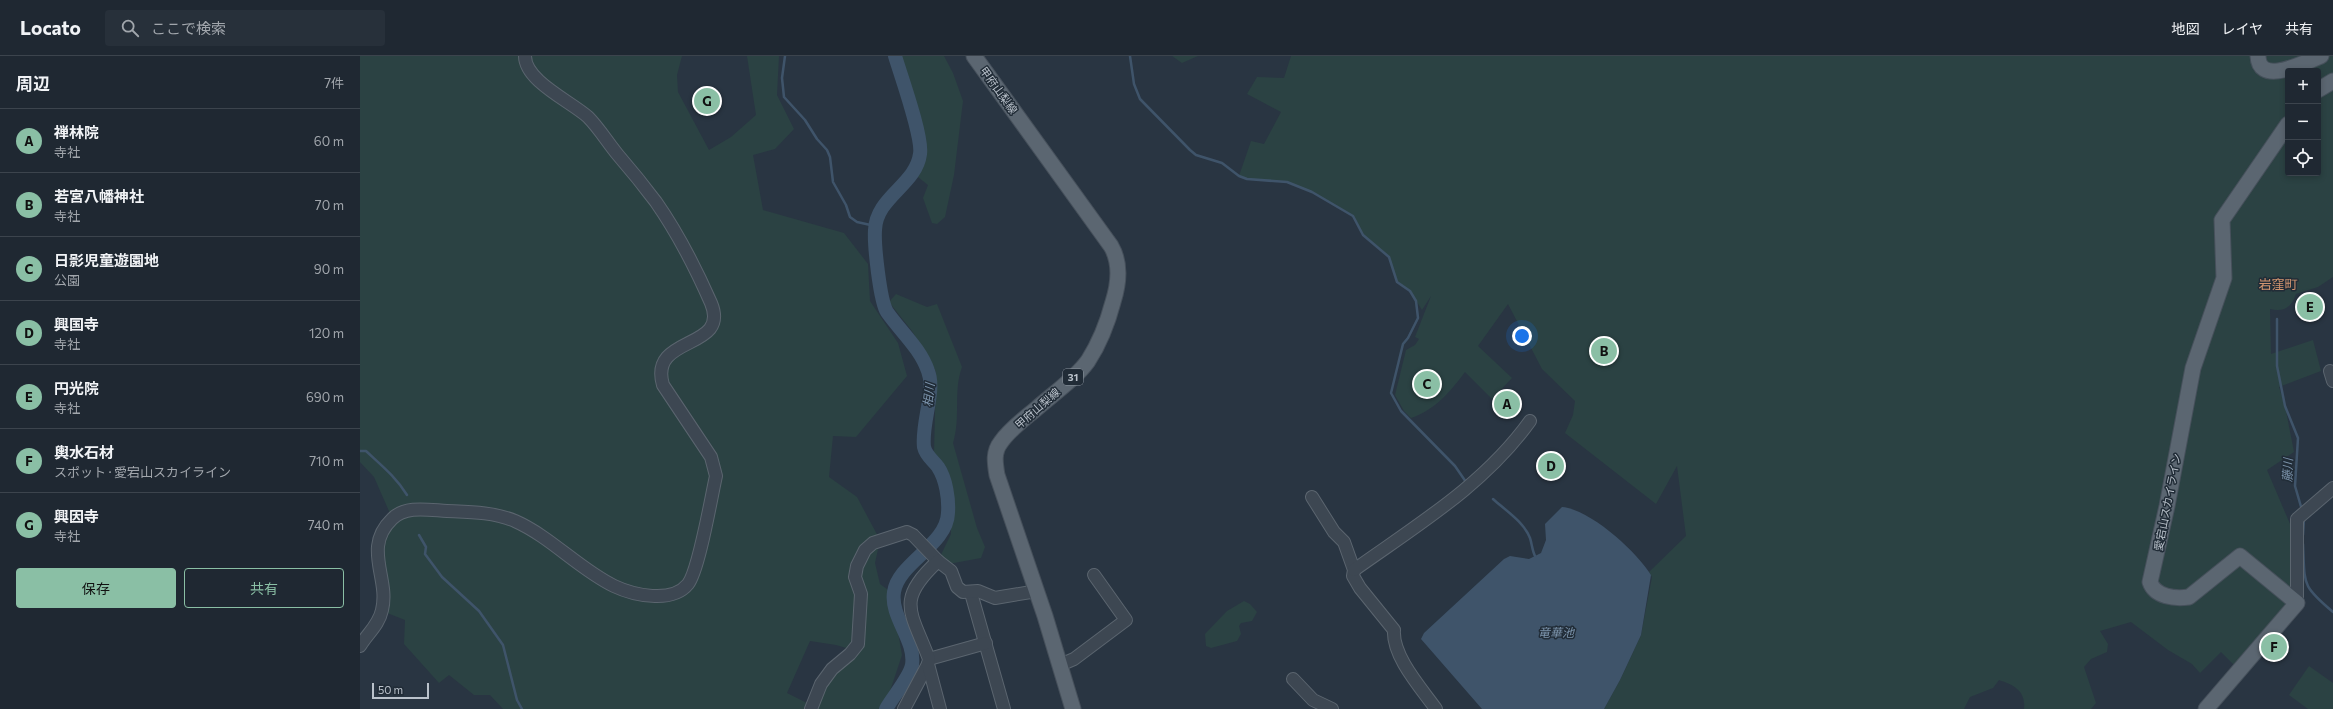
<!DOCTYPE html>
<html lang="ja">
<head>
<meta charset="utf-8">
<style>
	body { margin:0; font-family:Commissioner,"Noto Sans JP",sans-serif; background:#27303a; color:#f1f3f6 }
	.controls { position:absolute; right:12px; top:12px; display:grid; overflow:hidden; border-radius:4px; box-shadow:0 2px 6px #0003 }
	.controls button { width:36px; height:36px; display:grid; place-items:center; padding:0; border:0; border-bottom:1px solid #3c444d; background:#1f2832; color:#f1f3f6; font:20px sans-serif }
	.scale { position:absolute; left:12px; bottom:10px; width:57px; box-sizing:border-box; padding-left:4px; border:2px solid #bac2cb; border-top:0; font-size:11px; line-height:14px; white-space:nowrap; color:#bac2cb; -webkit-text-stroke:3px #212c37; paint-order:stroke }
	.you { position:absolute; left:1162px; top:280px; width:14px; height:14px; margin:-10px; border:3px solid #fff; border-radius:50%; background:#1a73e8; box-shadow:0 0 0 6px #1a73e833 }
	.badge { display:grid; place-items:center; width:26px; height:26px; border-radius:50%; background:#8abfa5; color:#111; font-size:13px; font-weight:700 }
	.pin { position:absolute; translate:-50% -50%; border:2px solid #fff; box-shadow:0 1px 4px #0006 }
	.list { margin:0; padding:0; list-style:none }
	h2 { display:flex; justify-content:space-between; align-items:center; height:52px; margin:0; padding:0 16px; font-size:17px }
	h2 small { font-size:13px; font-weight:400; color:#a1a6ac }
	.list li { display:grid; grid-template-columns:26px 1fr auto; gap:12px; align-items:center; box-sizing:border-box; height:64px; padding:0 16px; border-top:1px solid #3c444d }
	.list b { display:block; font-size:15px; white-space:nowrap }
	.list p { margin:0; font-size:13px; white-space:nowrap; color:#a1a6ac }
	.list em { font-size:13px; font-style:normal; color:#a1a6ac }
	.actions { display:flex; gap:8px; padding:12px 16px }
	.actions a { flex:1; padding:9px 0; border:1px solid #8abfa5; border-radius:4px; text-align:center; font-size:14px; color:#8abfa5 }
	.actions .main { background:#8abfa5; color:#111 }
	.icon { flex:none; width:22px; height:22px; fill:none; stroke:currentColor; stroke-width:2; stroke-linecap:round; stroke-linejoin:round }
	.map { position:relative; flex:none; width:1973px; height:653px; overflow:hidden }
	header { display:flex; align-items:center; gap:24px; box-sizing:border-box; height:56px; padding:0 20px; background:#1f2832; border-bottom:1px solid #3c444d }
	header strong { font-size:19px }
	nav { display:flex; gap:22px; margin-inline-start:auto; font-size:14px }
	.search { width:280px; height:36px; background:#27303a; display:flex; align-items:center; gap:10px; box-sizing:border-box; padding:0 14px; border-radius:4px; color:#a1a6ac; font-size:15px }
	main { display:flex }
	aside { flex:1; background:#1f2832 }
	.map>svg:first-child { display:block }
</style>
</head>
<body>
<header>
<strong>Locato</strong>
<div class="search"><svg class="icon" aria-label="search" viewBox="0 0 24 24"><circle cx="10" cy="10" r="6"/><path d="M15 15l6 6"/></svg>ここで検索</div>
<nav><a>地図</a><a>レイヤ</a><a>共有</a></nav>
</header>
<main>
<aside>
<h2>周辺<small>7件</small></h2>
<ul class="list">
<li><span class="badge">A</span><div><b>禅林院</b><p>寺社</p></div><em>60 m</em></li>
<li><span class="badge">B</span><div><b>若宮八幡神社</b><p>寺社</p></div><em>70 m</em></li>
<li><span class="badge">C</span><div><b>日影児童遊園地</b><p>公園</p></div><em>90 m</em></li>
<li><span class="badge">D</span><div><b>興国寺</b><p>寺社</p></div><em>120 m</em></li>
<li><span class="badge">E</span><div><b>円光院</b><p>寺社</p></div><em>690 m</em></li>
<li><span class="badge">F</span><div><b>輿水石材</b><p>スポット · 愛宕山スカイライン</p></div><em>710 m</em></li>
<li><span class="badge">G</span><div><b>興因寺</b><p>寺社</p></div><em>740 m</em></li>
</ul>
<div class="actions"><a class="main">保存</a><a>共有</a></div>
</aside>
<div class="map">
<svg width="1973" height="653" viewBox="0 0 1973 653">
	<rect width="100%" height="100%" fill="#293542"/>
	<g fill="#2b4243" fill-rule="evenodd">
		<path d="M0,0H322L317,19L318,36L349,94L371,81L396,59L387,0H419L417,39L434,73L415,93L393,99L403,154L484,177L508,208L510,245L538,287L547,320L496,381L473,380L469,421L497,441L520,484L515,507L520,528L531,536L542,599L527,644L522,653H143L130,639H114L89,619L79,627L44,588L45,564L22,555L17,506L32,462L14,421L0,406ZM450,585L476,589L493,594L461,628L453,650L427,637Z"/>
		<polygon points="534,0 584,0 593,17 603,45 594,119 585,161 577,168 572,167 563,142 568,129 553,117 560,99 560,86"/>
		<polygon points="812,0 838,0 822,7"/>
		<path d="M931,0H1973V221L1958,231L1936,238C1931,252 1924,256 1910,253L1911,298L1953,284L1961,315L1919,331L1925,350L1934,396L1907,414L1930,468L1934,546L1877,612L1861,596L1840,617L1832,608L1808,594L1771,566L1740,575L1748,588L1747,596L1731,603L1724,611L1736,647L1731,653H1664C1666,635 1654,629 1639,624L1633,632L1610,641L1604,653H1244L1260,624L1281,579L1292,521L1289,516L1326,480L1317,410L1296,448L1205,377L1213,359L1215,345L1182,313L1148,248L1118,290L1152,322L1132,343L1105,316C1090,336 1075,354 1051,362L1044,355L1035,339L1046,294L1055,289L1059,283L1055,281L1071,240L1062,254L1050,235L1037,226L1029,201L1003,179L993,159L952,136L927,126L887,123L879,120L891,85L904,88L921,56L887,38L897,21L924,22ZM1928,15H1958V117H1928Z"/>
		<path d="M536,238L567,251L577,248L602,311C593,335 601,362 593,387L617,472L625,491L621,502L583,509L578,505L591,478L590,442L583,416L576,406L574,397L576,316L552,275L529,246Z"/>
		<polygon points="884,545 890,548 897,556 892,565 881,567 879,570 881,578 877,585 851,592 846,590 845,578 867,555"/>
		<polygon points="1949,610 1973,627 1973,653 1948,653 1929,639"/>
	</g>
	<path fill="#3f546a" d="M1202,451C1230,453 1277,496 1291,519L1281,579L1260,624L1244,653H1122L1061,583L1064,577L1144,503L1150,500L1169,503L1181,497L1186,484L1185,468Z"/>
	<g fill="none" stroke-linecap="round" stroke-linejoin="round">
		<g stroke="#3f546a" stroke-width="2.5">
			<polyline points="425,0 422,22 424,41 445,64 457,83 467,94 470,101 473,126 486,149 490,161 497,166 515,170"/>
			<polyline points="770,0 774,28 780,43 830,94 836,99 862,107 879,120 887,123 927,126 952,136 993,160 1003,179 1029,201 1037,226 1050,235 1056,245 1058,262 1048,282 1043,288 1031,337 1041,355 1095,410 1106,426"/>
			<polyline points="1917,263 1917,310 1925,350 1938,382 1935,430 1942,454"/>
			<path d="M0,395H6C21,409 36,421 47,439"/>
			<path d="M1133,443C1145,454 1164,466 1170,482C1172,488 1172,494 1175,500"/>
			<polyline points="59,479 66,491 65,498 82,521 119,555 143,589 157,644 162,653"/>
			<polyline points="1943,479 1944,463"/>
			<path d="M1943,488C1945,529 1941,529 1973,556"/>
		</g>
		<path stroke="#3f546a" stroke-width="14" d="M526,653C532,642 550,621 552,609C556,584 530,561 534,536C538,507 587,489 588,457C589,443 586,423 578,411C573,404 566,400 564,391C561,368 576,335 568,315C560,292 541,276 527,256C520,245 514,189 515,174C516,141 556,129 560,98C563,81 541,20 535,0"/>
		<g stroke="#5b656f" stroke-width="14">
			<g id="minor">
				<polyline points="1970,315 1973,325"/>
				<path d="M952,441L974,476L984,486L994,514L993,520L1000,532L1034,574C1032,600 1061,632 1076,653"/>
				<path d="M994,514C1057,469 1124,429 1170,365"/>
				<polyline points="611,537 644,653"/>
				<polyline points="1937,547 1937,463 1973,432"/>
				<path d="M0,590C7,578 19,569 22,554C30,522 2,492 32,463C45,449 69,454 87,455C110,456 133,456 155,465C191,481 219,513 254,530C273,539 312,548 328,528C339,514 351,442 356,420L351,401L303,329C288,278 371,295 351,247C336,213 317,176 296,146C284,130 271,114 258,99C248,87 239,72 228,61C210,45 165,25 165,0"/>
				<polyline points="569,603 626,587"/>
				<polyline points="700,609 714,603 766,564 734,519"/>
				<polyline points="933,623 953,644 972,653"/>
				<polyline points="451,653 461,628 472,613 490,598 498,588 501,538 495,521 497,510 505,494 513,487 547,476 553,479 578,505"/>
				<polyline points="544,653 568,608"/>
				<path d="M580,653L568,608L569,603C551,555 535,545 578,505L591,515L597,531L603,536L618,535L635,542L677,535"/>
			</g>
		</g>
		<g stroke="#46505b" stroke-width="17">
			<g id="major">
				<path d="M614,0L751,190C761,207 759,227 753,246C748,265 739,288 728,305C715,323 693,338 676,353C664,363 650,373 641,386C633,396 635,407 637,419L685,560L713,653"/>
				<path d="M1898,0C1899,31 1945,6 1961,0"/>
				<polyline points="1958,34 1973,25"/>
				<path d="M1846,653L1937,547L1880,500L1829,541C1815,543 1795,541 1790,526L1807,450L1833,312L1864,222L1862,164L1928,68"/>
			</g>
		</g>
		<use href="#minor" stroke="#3d4752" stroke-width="12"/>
		<use href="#major" stroke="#5b6671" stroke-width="15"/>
	</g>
	<g text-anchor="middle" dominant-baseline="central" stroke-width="3" stroke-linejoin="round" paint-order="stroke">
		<rect fill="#212c37" stroke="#8c959f" stroke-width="1" x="703" y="313" width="20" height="16" rx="3"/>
		<g font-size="10" font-weight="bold" fill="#bac2cb">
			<text x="713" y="321">31</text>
		</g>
		<g font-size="11" fill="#bac2cb" stroke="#212c37">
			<text transform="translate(639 34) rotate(54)">甲府山梨線</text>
			<text transform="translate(677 352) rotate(-41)">甲府山梨線</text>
			<text transform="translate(1807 446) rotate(-79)">愛宕山スカイライン</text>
		</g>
		<g font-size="12" font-style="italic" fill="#7c94ac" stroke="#212c37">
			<text transform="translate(568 339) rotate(-84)">相川</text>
			<text transform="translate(1927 414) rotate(-88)">藤川</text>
			<text x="1196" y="576">竜華池</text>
		</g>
		<g font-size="13" fill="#d1946f" stroke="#212c37">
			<text x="1918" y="228">岩窪町</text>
		</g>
	</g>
</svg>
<div class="controls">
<button>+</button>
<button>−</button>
<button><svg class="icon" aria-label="locate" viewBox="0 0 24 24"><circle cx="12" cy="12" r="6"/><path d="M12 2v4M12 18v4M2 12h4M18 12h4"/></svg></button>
</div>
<div class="scale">50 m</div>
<div class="you"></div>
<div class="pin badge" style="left:1147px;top:348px">A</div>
<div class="pin badge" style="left:1244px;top:295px">B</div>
<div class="pin badge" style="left:1067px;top:328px">C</div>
<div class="pin badge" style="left:1191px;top:410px">D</div>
<div class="pin badge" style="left:1950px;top:251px">E</div>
<div class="pin badge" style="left:1914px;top:591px">F</div>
<div class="pin badge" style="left:347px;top:45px">G</div>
</div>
</main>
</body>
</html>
